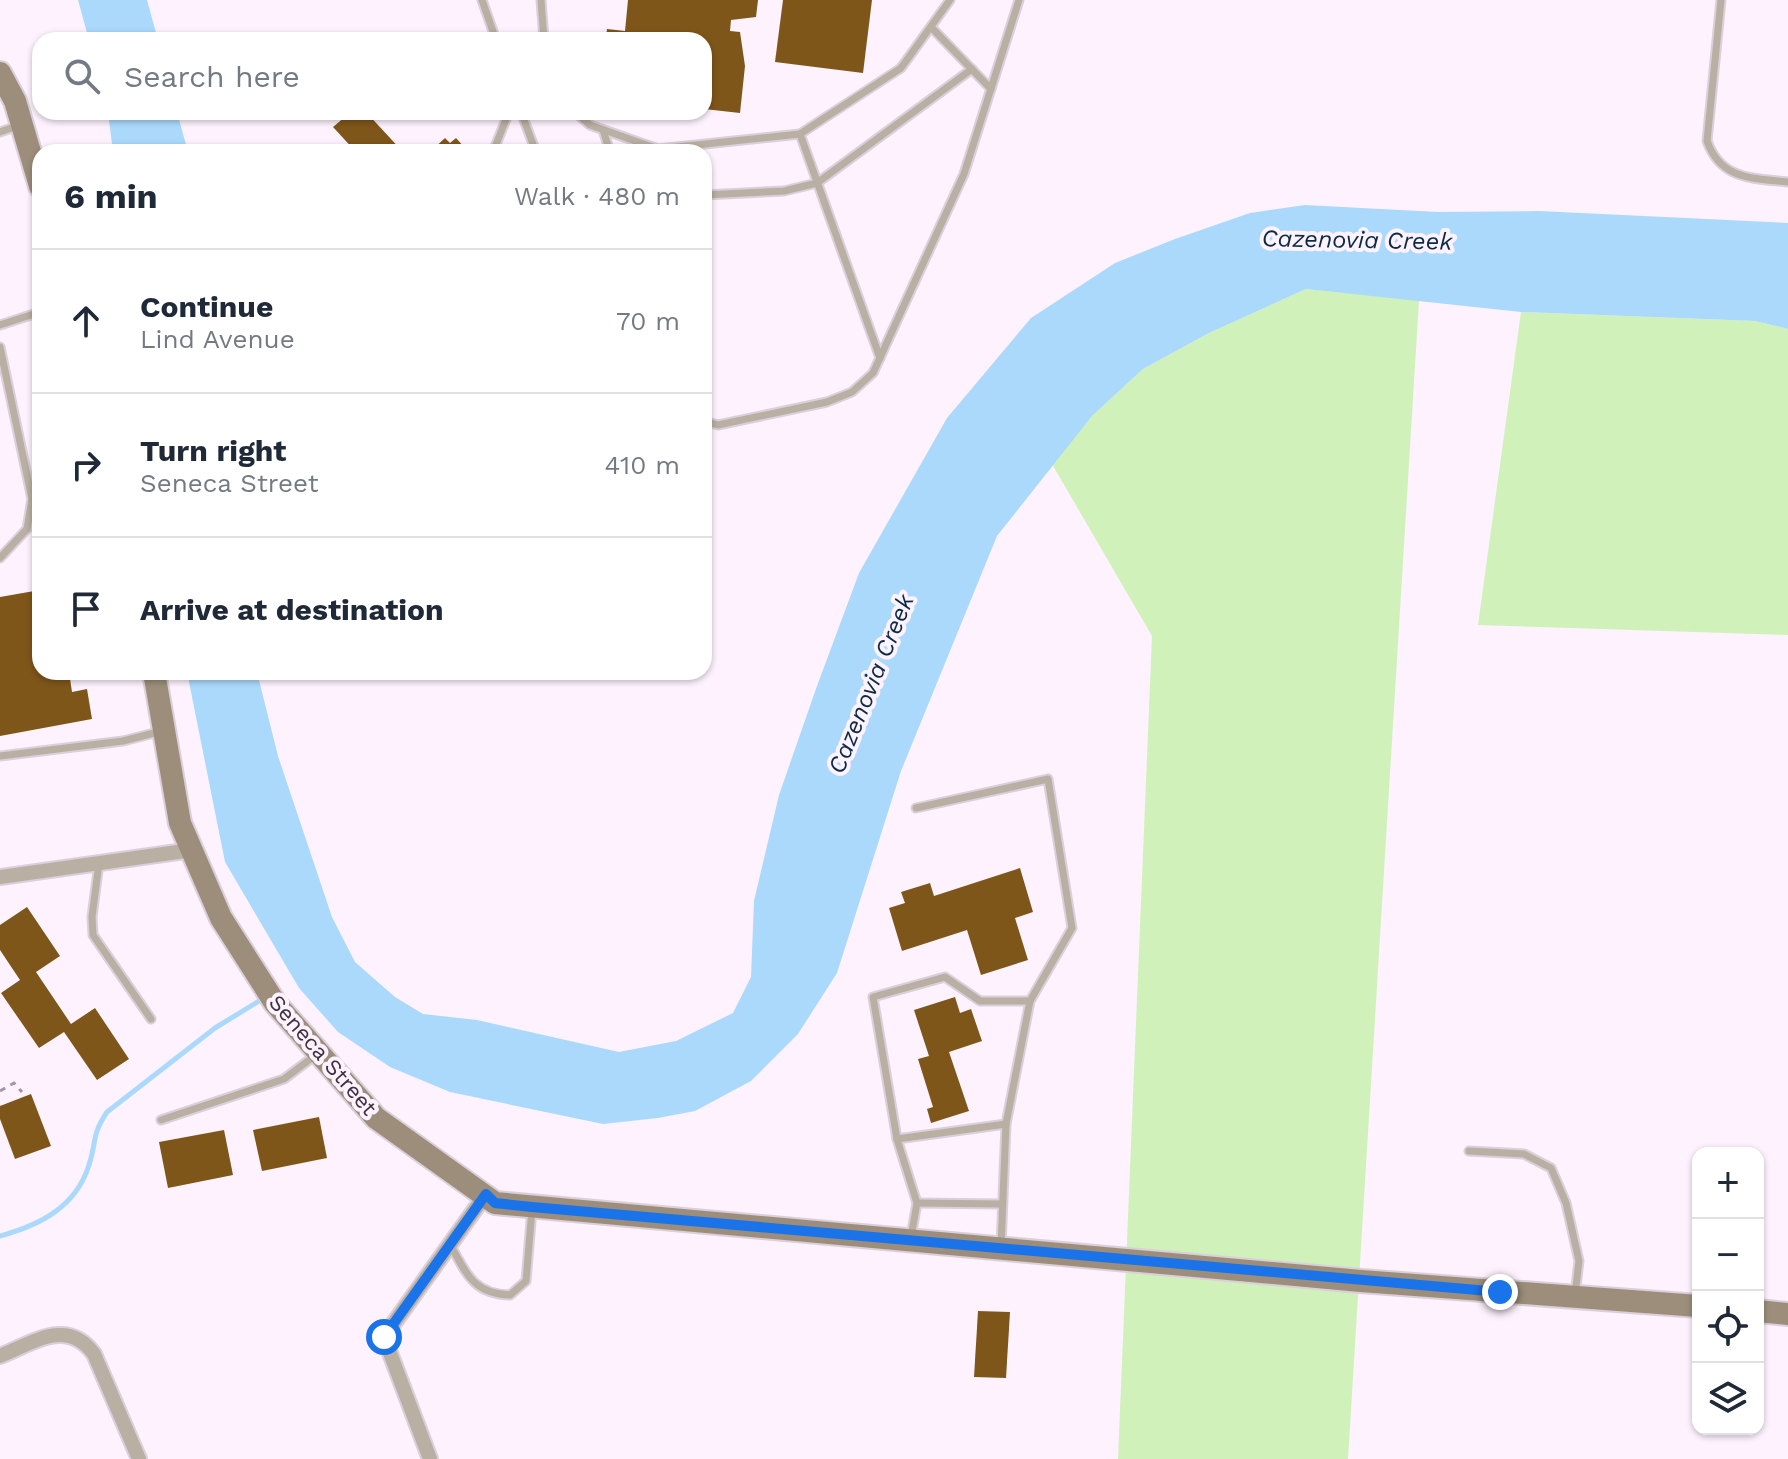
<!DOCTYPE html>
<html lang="en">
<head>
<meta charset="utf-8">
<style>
	body { margin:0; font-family:"Work Sans",sans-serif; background:#f2f2f3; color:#1f2937 }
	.controls { position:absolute; right:24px; bottom:24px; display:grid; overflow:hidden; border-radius:16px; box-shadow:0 2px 6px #0004 }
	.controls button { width:72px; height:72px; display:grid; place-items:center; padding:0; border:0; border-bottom:2px solid #e0e1e3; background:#fff; color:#1f2937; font:40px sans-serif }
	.stop { position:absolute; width:24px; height:24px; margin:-18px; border:6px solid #1a73e8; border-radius:50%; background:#fff }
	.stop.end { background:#1a73e8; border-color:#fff; box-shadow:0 2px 8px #0008 }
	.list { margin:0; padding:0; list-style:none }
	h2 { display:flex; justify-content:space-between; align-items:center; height:104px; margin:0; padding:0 32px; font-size:34px }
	h2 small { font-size:26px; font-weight:400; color:#747a83 }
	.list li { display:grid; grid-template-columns:52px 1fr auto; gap:24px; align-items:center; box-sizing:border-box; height:144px; padding:0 32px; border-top:2px solid #e0e1e3 }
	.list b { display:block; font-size:30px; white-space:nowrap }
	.list p { margin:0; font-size:26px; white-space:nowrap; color:#747a83 }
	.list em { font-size:26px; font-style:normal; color:#747a83 }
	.icon { flex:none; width:44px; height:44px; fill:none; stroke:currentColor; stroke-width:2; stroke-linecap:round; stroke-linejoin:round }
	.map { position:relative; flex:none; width:1788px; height:1459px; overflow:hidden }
	.search { position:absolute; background:#fff; box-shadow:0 2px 6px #0004; left:32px; top:32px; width:680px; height:88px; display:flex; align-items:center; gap:20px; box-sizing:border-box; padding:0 28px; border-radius:24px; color:#747a83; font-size:30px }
	.panel { position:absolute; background:#fff; box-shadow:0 2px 6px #0004; left:32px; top:144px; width:680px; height:536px; border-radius:24px }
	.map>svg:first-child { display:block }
</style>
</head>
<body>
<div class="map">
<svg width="1788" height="1459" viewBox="0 0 1788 1459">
	<rect width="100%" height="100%" fill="#fdf2fd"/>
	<g fill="#d0f1ba">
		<polygon points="1306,289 1419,300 1348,1459 1118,1459 1152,636 1052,464 1092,416 1143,369 1209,333"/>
		<polygon points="1521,312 1755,321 1788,329 1788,635 1478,625"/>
	</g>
	<g fill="#abd9fc">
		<polygon points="78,0 147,0 158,40 89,40"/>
		<polygon points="108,112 177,112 188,152 113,152"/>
		<polygon points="1305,205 1438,212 1539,211 1788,223 1788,329 1755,321 1521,312 1306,289 1209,333 1143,369 1092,416 997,536 901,771 837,973 798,1034 751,1081 695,1111 658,1118 603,1124 450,1092 390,1067 338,1032 299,988 225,862 187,672 257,672 278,756 332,917 355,962 395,997 423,1014 477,1020 619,1052 676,1041 733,1013 751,977 754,901 779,795 817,686 859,573 947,418 1031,318 1115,263 1175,239 1250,213"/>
	</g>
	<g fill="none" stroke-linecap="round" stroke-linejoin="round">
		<path stroke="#abd9fc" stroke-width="5" d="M0,1236C40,1225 76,1207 89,1165C97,1141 91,1136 107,1112L215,1028L259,1001"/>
	</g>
	<g fill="#7f561a">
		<polygon points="628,0 758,0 756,17 731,20 730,31 740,32 745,66 740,113 704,109 704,40 599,40 606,37 607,29 625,31"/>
		<polygon points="783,0 872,0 863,73 775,62"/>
		<polygon points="343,112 366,112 403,152 356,152 333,127 346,116"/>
		<polygon points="445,138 450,143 456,138 465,148 461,152 430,152"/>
		<polygon points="40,590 40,672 69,672 72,692 87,689 92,719 0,736 0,597"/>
		<polygon points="1020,868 1033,912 1015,918 1028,960 981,975 967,930 902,951 889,908 905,903 901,892 930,883 934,896"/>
		<polygon points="27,907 60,956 36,972 71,1024 95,1008 129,1059 97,1080 64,1032 39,1048 1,993 20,980 0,950 0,925"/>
		<polygon points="955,997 960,1013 971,1009 982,1041 949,1052 969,1111 931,1123 927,1109 933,1107 918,1059 929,1056 914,1010"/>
		<polygon points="31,1094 51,1146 15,1159 0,1119 0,1106"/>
		<polygon points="319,1117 327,1158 262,1171 253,1130"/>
		<polygon points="224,1130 233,1175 168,1188 159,1142"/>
		<polygon points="978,1311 1010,1312 1006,1378 974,1377"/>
	</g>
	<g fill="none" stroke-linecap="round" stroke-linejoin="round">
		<g stroke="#dacfda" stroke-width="11">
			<g id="lane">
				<polyline points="482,0 496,40"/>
				<polyline points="541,0 544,40"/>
				<path d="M1721,0L1707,141C1721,180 1752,178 1788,182"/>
				<polyline points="931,27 991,89"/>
				<polyline points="521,112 536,152"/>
				<polyline points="575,112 590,125 658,149 800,134 901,68 950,0"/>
				<polyline points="603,130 610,152"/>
				<polyline points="0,132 20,125"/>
				<polyline points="800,134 880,358"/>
				<polyline points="493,152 509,112"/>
				<polyline points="704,195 784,191 817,183 972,69"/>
				<polyline points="0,325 40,312"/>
				<polyline points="0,347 32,499 27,529 0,558"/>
				<polyline points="704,421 718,425 827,402 852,392 873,373 964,174 1019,0"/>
				<polyline points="0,756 123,741 162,731"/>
				<polyline points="916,808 1048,779 1072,928 1030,1001 1006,1124 1001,1247"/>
				<polyline points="99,863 92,917 93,935 151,1019"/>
				<polyline points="161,1120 284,1079 317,1054"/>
				<polyline points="897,1139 1006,1124"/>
				<polyline points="1469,1151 1524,1154 1551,1168 1566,1203 1579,1261 1575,1295"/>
				<polyline points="917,1203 1002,1204"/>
				<polyline points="911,1237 917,1203 897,1139 873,997 945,977 980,1001 1030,1001"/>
				<path d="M450,1244C466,1273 473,1294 510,1295L526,1281L532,1209"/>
			</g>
		</g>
		<g stroke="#dacfda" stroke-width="18">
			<g id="street">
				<polyline points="0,877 192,850"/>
				<path d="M0,1356C33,1343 67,1317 94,1354L139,1459"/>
				<polyline points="430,1459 384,1337 486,1194"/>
			</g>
		</g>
		<g stroke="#dacfda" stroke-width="26">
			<g id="secondary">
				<polyline points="0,73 15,101 40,186"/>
				<polyline points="154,672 180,823 221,918 275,1003 376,1118 495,1203 1361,1281 1698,1306"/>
				<polyline points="1758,1311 1788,1314"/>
			</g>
		</g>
		<polyline stroke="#a297a2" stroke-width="3" stroke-dasharray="6 6" stroke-linecap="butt" points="0,1091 14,1083 22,1092"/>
		<use href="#lane" stroke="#b9b0a3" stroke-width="7"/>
		<use href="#street" stroke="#b9b0a3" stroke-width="14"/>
		<use href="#secondary" stroke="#9c8e7a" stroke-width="22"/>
	</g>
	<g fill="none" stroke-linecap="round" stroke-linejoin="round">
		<polyline stroke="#1a73e8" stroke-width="10" points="384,1337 486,1194 495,1203 532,1207 1500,1292"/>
	</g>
	<g text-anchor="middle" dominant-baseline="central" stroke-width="8" stroke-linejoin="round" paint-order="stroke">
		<g font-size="22" fill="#3c313c" stroke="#fdf2fd">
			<text transform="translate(323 1055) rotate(49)">Seneca Street</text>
		</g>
		<g font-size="24" font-style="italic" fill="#092c43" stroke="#fdf2fd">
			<text transform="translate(1357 240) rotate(1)">Cazenovia Creek</text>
			<text transform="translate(871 684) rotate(-68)">Cazenovia Creek</text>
		</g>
	</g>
</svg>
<div class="controls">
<button>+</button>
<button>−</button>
<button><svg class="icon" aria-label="locate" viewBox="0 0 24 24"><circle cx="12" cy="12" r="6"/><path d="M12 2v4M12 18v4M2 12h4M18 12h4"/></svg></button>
<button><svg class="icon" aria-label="layers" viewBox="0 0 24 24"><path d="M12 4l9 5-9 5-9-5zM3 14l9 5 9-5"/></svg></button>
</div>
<div class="stop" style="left:384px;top:1337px"></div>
<div class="stop end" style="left:1500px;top:1292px"></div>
<div class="search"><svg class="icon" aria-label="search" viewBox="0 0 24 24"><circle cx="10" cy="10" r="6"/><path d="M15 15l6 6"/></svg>Search here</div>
<section class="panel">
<h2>6 min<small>Walk · 480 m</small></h2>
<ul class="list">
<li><svg class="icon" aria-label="ahead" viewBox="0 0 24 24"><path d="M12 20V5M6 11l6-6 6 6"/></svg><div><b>Continue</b><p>Lind Avenue</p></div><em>70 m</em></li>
<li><svg class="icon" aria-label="right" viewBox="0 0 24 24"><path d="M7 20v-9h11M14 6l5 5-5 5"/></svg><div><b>Turn right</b><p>Seneca Street</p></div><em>410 m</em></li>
<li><svg class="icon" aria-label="arrive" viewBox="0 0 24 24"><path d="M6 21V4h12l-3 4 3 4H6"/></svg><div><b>Arrive at destination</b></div></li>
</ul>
</section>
</div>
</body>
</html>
